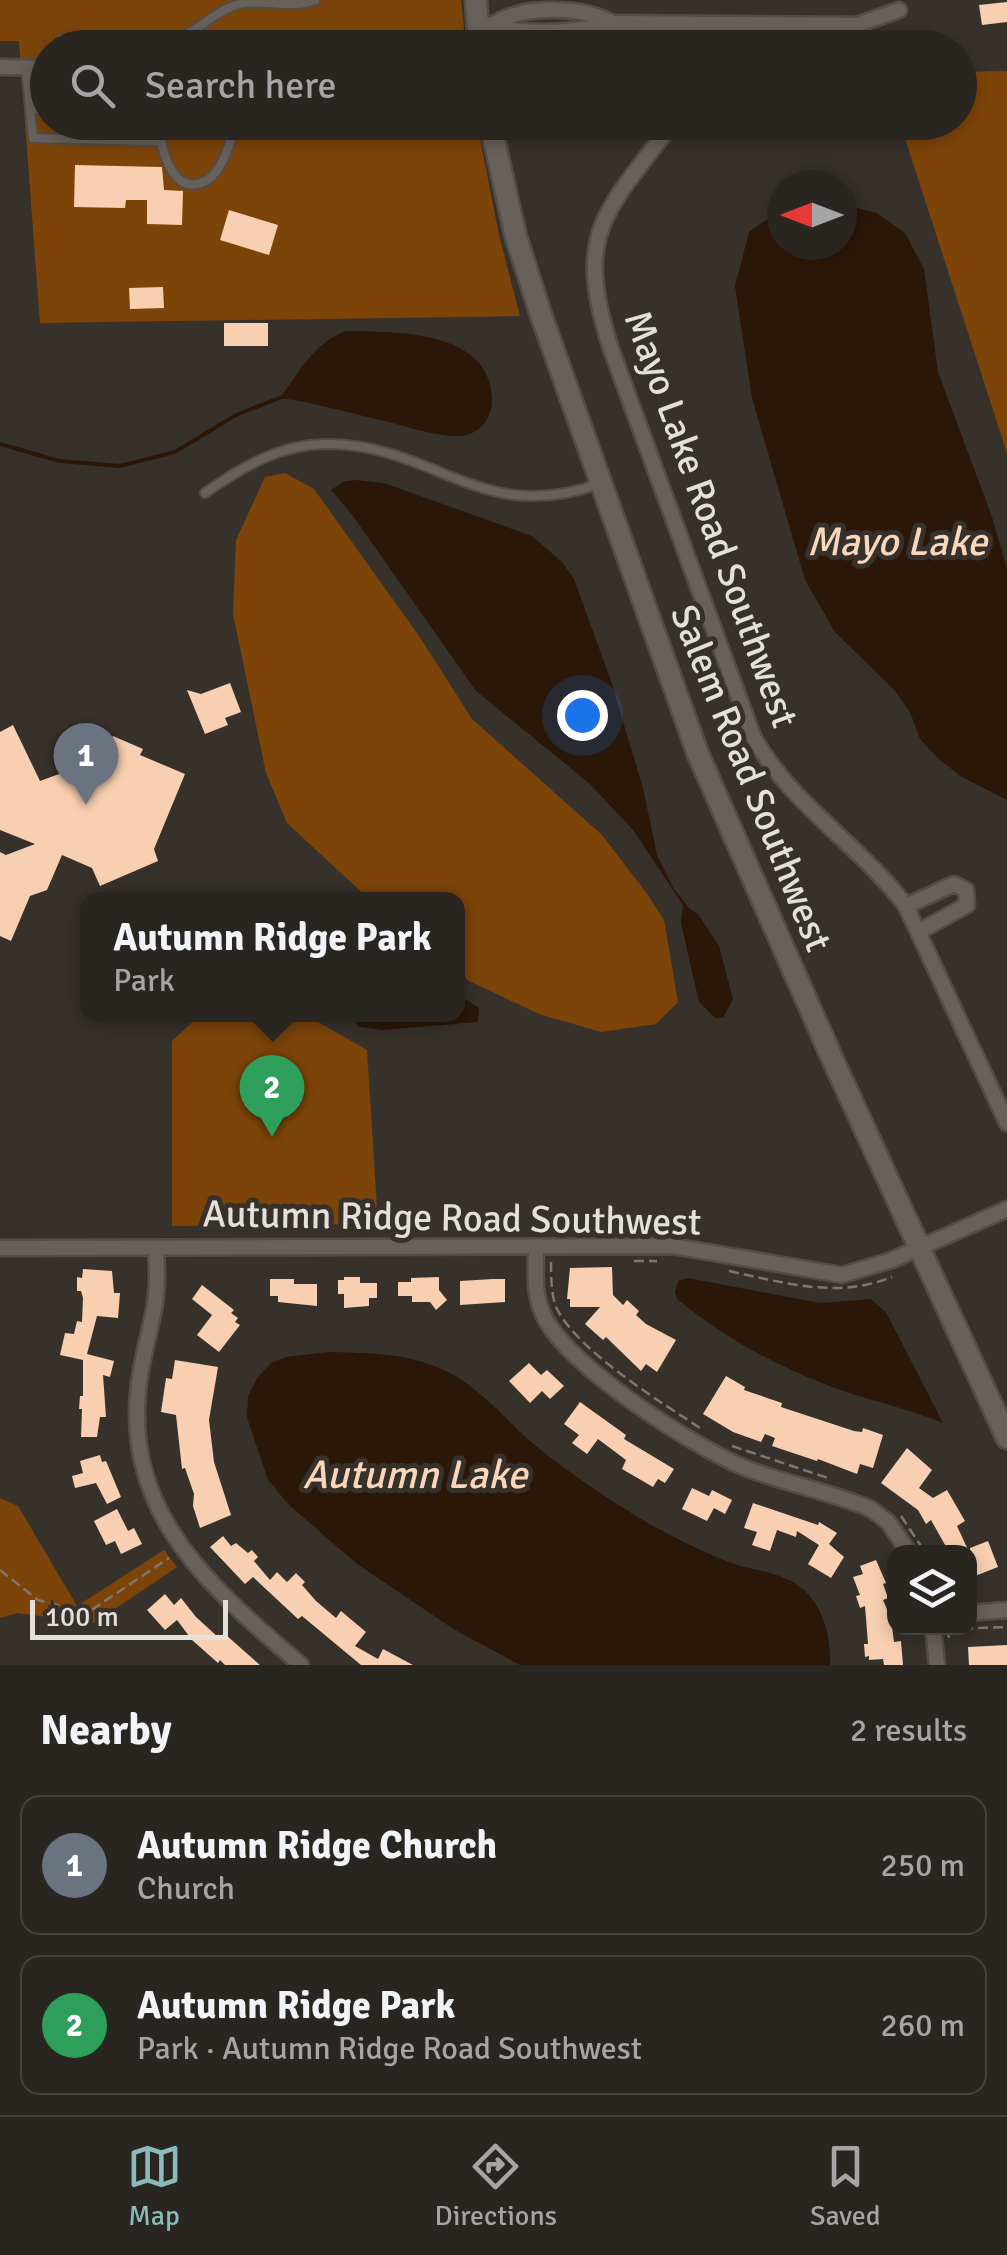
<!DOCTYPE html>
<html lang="en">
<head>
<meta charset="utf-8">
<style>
	body { margin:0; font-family:Signika,sans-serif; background:#312d2a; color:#f1f3f6 }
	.controls { position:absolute; right:30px; bottom:30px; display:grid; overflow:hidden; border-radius:20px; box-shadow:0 5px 15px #0003 }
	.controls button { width:90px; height:90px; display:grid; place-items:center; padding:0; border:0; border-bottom:2px solid #45423f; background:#292521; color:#f1f3f6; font:50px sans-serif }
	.compass { position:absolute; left:767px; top:170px; width:90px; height:90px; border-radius:50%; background:#292521; box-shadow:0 5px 15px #0003; rotate:270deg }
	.scale { position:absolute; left:30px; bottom:25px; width:198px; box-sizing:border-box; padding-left:10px; border:5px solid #e4e0dc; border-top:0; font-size:28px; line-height:35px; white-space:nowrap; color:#e4e0dc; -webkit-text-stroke:8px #37312c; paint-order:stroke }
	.you { position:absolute; left:582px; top:715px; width:35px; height:35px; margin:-25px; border:8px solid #fff; border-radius:50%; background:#1a73e8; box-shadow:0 0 0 15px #1a73e833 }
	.badge { display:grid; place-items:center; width:65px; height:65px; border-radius:50%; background:#8bbbb9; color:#fff; font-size:32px; font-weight:700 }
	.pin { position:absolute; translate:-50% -82px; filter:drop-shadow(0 2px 5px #0008) }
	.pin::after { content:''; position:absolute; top:52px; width:35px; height:30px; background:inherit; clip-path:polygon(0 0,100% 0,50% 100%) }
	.popup { position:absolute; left:80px; top:892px; width:385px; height:130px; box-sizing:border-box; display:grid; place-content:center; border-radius:20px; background:#292521; filter:drop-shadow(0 2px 8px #0005); font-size:32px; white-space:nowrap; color:#a5a5a5 }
	.popup b { font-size:38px; color:#f1f3f6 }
	.popup::after { content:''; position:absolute; left:50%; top:100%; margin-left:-20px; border:20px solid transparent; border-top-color:#292521 }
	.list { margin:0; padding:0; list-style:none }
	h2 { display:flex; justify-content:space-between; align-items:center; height:130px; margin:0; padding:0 40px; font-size:42px }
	h2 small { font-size:32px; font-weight:400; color:#a5a5a5 }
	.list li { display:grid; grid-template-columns:65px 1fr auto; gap:30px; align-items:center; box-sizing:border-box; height:140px; margin:0 20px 20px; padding:0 20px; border:2px solid #45423f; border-radius:20px }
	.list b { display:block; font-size:38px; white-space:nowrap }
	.list p { margin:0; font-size:32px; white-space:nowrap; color:#a5a5a5 }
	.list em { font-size:32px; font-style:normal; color:#a5a5a5 }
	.icon { flex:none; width:55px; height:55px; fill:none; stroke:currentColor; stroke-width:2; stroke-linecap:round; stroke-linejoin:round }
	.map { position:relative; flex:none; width:1007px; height:1665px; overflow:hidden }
	.search { position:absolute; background:#292521; box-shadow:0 5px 15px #0003; left:30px; right:30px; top:30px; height:110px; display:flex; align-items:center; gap:25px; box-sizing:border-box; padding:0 35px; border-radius:55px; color:#a5a5a5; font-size:38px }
	.sheet { height:450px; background:#292521 }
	nav { display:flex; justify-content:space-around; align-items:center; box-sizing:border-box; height:140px; border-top:2px solid #45423f; background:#292521; font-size:28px; color:#a5a5a5 }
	nav a { display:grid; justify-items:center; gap:5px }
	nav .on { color:#8bbbb9 }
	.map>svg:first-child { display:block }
</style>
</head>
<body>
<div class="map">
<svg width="1007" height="1665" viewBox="0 0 1007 1665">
	<rect width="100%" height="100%" fill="#37312c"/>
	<g fill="#7d4409">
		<polygon points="0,0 461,0 466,47 48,48 48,122 477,123 499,235 520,316 40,323 19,41 0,41"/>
		<polygon points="1007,71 1007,453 900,123 960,122 960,72"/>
		<polygon points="285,473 314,489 419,636 472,719 602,835 648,895 664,920 678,1002 656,1024 601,1032 539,1014 469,981 457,971 457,900 369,899 287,823 266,773 233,614 236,540 265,477"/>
		<polygon points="304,1014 367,1050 378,1224 172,1226 172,1041 200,1015"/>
		<polygon points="0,1498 18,1506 77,1606 164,1550 177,1567 94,1623 17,1613 0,1618"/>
	</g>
	<g fill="#2b1707">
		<polygon points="842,204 877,213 905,233 924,269 938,372 992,517 1007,568 1007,800 960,776 937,757 920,739 910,712 895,691 835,632 805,580 752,398 735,286 749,232 782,209 782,245 842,245"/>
		<path d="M345,331C395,332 492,329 492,401C492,416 483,430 467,435C446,440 406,426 384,421C350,413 315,403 280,398C300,371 313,344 345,331Z"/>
		<polygon points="356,480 384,483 532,536 562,562 574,579 611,681 643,788 657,855 674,889 690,909 698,914 719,946 733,999 723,1018 715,1018 699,1002 681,923 683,905 633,830 590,784 476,691 353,516 331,490 345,481"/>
		<polygon points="457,994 479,1008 478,1022 383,1030 360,1027 347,1015 457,1014"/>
		<path d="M688,1278L820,1303L871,1299L886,1312L943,1423C906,1408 868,1400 832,1387C777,1367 722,1336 677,1299L675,1292L678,1281Z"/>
		<path d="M329,1352C371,1353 410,1353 448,1372C483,1390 506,1421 536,1446C569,1473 618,1506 655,1527C679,1540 706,1553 731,1563C757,1572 788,1572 808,1594C825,1613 831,1640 830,1665H520L455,1630L357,1564L289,1505L268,1480L247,1418L248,1396L258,1377L271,1363L286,1357Z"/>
	</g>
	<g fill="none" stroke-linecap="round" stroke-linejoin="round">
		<polyline stroke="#2b1707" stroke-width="4" points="0,444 59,461 120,466 175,452 236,415 282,397"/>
	</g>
	<g fill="#f8cfb0">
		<polygon points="1007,2 1007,22 982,25 979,5"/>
		<polygon points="75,165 162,167 164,190 183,191 182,225 147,224 147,200 126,200 125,208 74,207"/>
		<polygon points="229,210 278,225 269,255 220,240"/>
		<polygon points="163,287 164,308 130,309 129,288"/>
		<rect x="224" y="323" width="44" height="23"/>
		<polygon points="230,683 241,712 225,718 228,725 205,734 187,690 201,694"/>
		<polygon points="13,725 40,781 70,770 74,756 89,751 104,757 113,736 143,749 140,755 185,774 154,849 158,861 100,886 92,868 62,855 47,890 30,896 11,941 0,936 0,852 6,855 35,844 0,830 0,732"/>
		<polygon points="612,1267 613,1295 623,1305 627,1300 639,1311 636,1315 646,1324 676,1340 657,1372 646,1364 641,1371 606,1337 603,1340 585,1324 600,1307 570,1307 570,1299 567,1299 570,1268"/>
		<polygon points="83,1269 112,1271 114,1293 120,1293 118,1318 97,1316 87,1354 114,1361 110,1377 103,1375 106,1417 100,1417 97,1437 81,1437 82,1409 79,1409 80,1396 83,1396 83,1360 60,1355 65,1333 74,1334 77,1321 82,1322 83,1298 81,1291 77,1291 77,1277 82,1278"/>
		<polygon points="344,1277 360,1277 360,1283 377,1283 377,1298 369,1298 369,1306 344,1308 344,1294 338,1294 338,1280 344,1280"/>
		<polygon points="439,1277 439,1290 447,1300 436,1310 430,1302 412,1302 412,1296 398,1296 398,1282 411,1282 411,1278"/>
		<polygon points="270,1279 294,1279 294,1284 317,1284 317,1306 278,1302 278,1296 270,1296"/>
		<polygon points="493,1279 505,1279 505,1302 460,1305 460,1281"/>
		<polygon points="202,1285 234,1310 231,1313 238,1318 235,1322 240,1325 219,1352 197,1335 212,1315 192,1299"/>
		<polygon points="175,1360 218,1367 209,1420 214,1462 231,1515 200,1528 193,1506 194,1494 185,1468 182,1469 176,1415 161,1412 166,1378 172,1379"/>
		<polygon points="529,1363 541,1375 547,1370 564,1386 550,1399 542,1391 530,1403 509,1381"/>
		<polygon points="726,1376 745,1387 744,1390 782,1403 781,1407 854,1431 862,1432 863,1428 883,1435 873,1468 860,1464 857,1474 818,1459 817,1461 772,1446 775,1438 765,1434 761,1442 733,1432 703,1414"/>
		<polygon points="580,1402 626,1435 624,1439 674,1469 665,1483 658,1479 653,1487 622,1469 626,1460 598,1439 587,1454 572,1443 579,1435 564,1424"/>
		<polygon points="907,1448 932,1470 919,1488 933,1498 947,1490 965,1521 957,1526 969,1552 949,1552 931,1520 926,1524 918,1510 881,1483"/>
		<polygon points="100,1455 102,1462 106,1461 121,1497 107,1504 96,1483 75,1488 72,1476 83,1473 80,1461"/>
		<polygon points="692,1488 709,1496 712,1490 732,1500 725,1514 714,1508 707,1521 682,1509"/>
		<polygon points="753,1503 818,1525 819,1522 837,1533 829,1544 844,1557 831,1578 808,1564 819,1545 797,1531 796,1537 777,1530 770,1551 752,1545 757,1532 744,1528"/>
		<polygon points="117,1509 128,1531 134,1528 142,1544 121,1554 115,1541 106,1545 94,1521"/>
		<polygon points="223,1536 231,1546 236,1543 248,1553 252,1550 258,1557 254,1561 270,1580 277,1572 287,1582 296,1573 305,1582 302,1585 316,1601 336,1618 341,1611 366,1632 355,1646 378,1659 383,1649 413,1665 361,1665 302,1616 298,1619 253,1577 245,1584 210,1547"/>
		<polygon points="988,1541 998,1567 970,1578 970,1548"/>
		<polygon points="876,1560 886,1583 883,1584 888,1598 883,1600 891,1619 894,1642 901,1641 903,1665 884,1665 883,1659 869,1660 869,1656 865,1657 864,1644 868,1644 865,1606 860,1608 856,1596 860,1595 853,1577 863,1574 860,1566"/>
		<polygon points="165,1594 174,1605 181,1598 196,1617 219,1638 226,1635 260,1665 225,1665 220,1660 218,1663 192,1640 177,1620 165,1630 147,1610"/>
		<polygon points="1007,1645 1007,1665 969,1665 968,1647"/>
	</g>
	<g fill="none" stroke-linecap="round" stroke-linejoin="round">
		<g stroke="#514d48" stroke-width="12">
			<g id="lane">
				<path d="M61,39L180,37C203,28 219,7 244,3C267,0 293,9 315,0"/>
				<polyline points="26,68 33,138 160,141"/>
				<polyline points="30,109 48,110"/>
				<polyline points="129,122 129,140"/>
				<path d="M159,122C159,144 172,201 207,180C224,170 230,140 237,122"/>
				<path d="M205,493C242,467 283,442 331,444C435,446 484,526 598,484"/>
			</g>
		</g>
		<g stroke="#514d48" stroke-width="19">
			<g id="street">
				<path d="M477,23C489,23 497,27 508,29C540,35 582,31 613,23L857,25L899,10"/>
				<path d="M495,23C526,5 582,6 613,23"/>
				<polyline points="0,67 48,68"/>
				<path d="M673,122C605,214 573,231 611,349L753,736C790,804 860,845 906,906L1007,1123"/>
				<polyline points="906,906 954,884 966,890 967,905 920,931"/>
				<path d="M536,1246C536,1269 533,1293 543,1314C565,1365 696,1449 748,1469C788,1484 831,1492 871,1509L888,1522L909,1552"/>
				<polyline points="0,1248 672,1246 842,1275 892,1260 1007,1209"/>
				<path d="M156,1248C157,1268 158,1289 154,1309C149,1337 140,1364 138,1393C126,1518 216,1592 301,1665"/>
				<polyline points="970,1613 1007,1610"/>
				<polyline points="933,1628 937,1665"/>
			</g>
		</g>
		<g stroke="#514d48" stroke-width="25">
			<g id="secondary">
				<polyline points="476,0 479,48"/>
				<polyline points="490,122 516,237 541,315 698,754 832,1058 1007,1438"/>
			</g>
		</g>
		<g stroke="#7c7773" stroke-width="2.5" stroke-dasharray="10 5" stroke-linecap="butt">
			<polyline points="634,1261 657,1261"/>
			<path d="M551,1262C551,1276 551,1296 557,1309C580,1353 661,1402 703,1430"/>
			<path d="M729,1271C785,1283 837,1299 892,1277"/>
			<polyline points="732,1446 828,1478"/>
			<polyline points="901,1516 925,1552"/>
			<polyline points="0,1570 38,1600 87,1613 169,1558"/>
			<polyline points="948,1628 949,1641"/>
			<polyline points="948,1629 1007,1627"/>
		</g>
		<use href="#lane" stroke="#68605b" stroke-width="8"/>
		<use href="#street" stroke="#68605b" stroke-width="14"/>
		<use href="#secondary" stroke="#68605b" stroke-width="20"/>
	</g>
	<g text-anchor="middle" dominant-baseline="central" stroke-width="10" stroke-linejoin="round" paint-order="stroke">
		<g font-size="38" fill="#e4e0dc" stroke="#37312c">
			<text transform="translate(711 519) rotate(70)">Mayo Lake Road Southwest</text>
			<text transform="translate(751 778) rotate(68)">Salem Road Southwest</text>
			<text transform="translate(452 1218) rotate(1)">Autumn Ridge Road Southwest</text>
		</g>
		<g font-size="40" font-style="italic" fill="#fad6bb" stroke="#37312c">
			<text x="897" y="542">Mayo Lake</text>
			<text x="415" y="1475">Autumn Lake</text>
		</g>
	</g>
</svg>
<div class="controls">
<button><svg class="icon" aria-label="layers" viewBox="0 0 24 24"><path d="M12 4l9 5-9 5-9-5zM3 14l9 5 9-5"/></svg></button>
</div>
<svg class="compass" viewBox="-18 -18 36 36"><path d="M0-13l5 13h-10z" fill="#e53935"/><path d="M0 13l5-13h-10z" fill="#a5a5a5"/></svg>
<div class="scale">100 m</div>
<div class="you"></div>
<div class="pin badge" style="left:86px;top:805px;background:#6b7280">1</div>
<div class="pin badge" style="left:272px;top:1137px;background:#2e9e5b">2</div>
<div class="popup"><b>Autumn Ridge Park</b>Park</div>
<div class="search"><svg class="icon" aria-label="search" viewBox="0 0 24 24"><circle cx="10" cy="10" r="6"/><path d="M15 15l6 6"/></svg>Search here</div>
</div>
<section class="sheet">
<h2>Nearby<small>2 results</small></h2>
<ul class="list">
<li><span class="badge" style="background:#6b7280">1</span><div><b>Autumn Ridge Church</b><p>Church</p></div><em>250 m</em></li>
<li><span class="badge" style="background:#2e9e5b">2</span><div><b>Autumn Ridge Park</b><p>Park · Autumn Ridge Road Southwest</p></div><em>260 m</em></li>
</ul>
</section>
<nav>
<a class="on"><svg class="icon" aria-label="map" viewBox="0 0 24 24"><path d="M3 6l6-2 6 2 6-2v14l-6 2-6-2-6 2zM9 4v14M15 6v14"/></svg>Map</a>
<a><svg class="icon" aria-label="directions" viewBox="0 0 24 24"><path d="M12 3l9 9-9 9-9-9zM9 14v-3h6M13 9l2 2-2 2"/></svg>Directions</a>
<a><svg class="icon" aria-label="saved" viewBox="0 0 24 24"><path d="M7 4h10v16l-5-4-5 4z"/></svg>Saved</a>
</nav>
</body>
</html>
